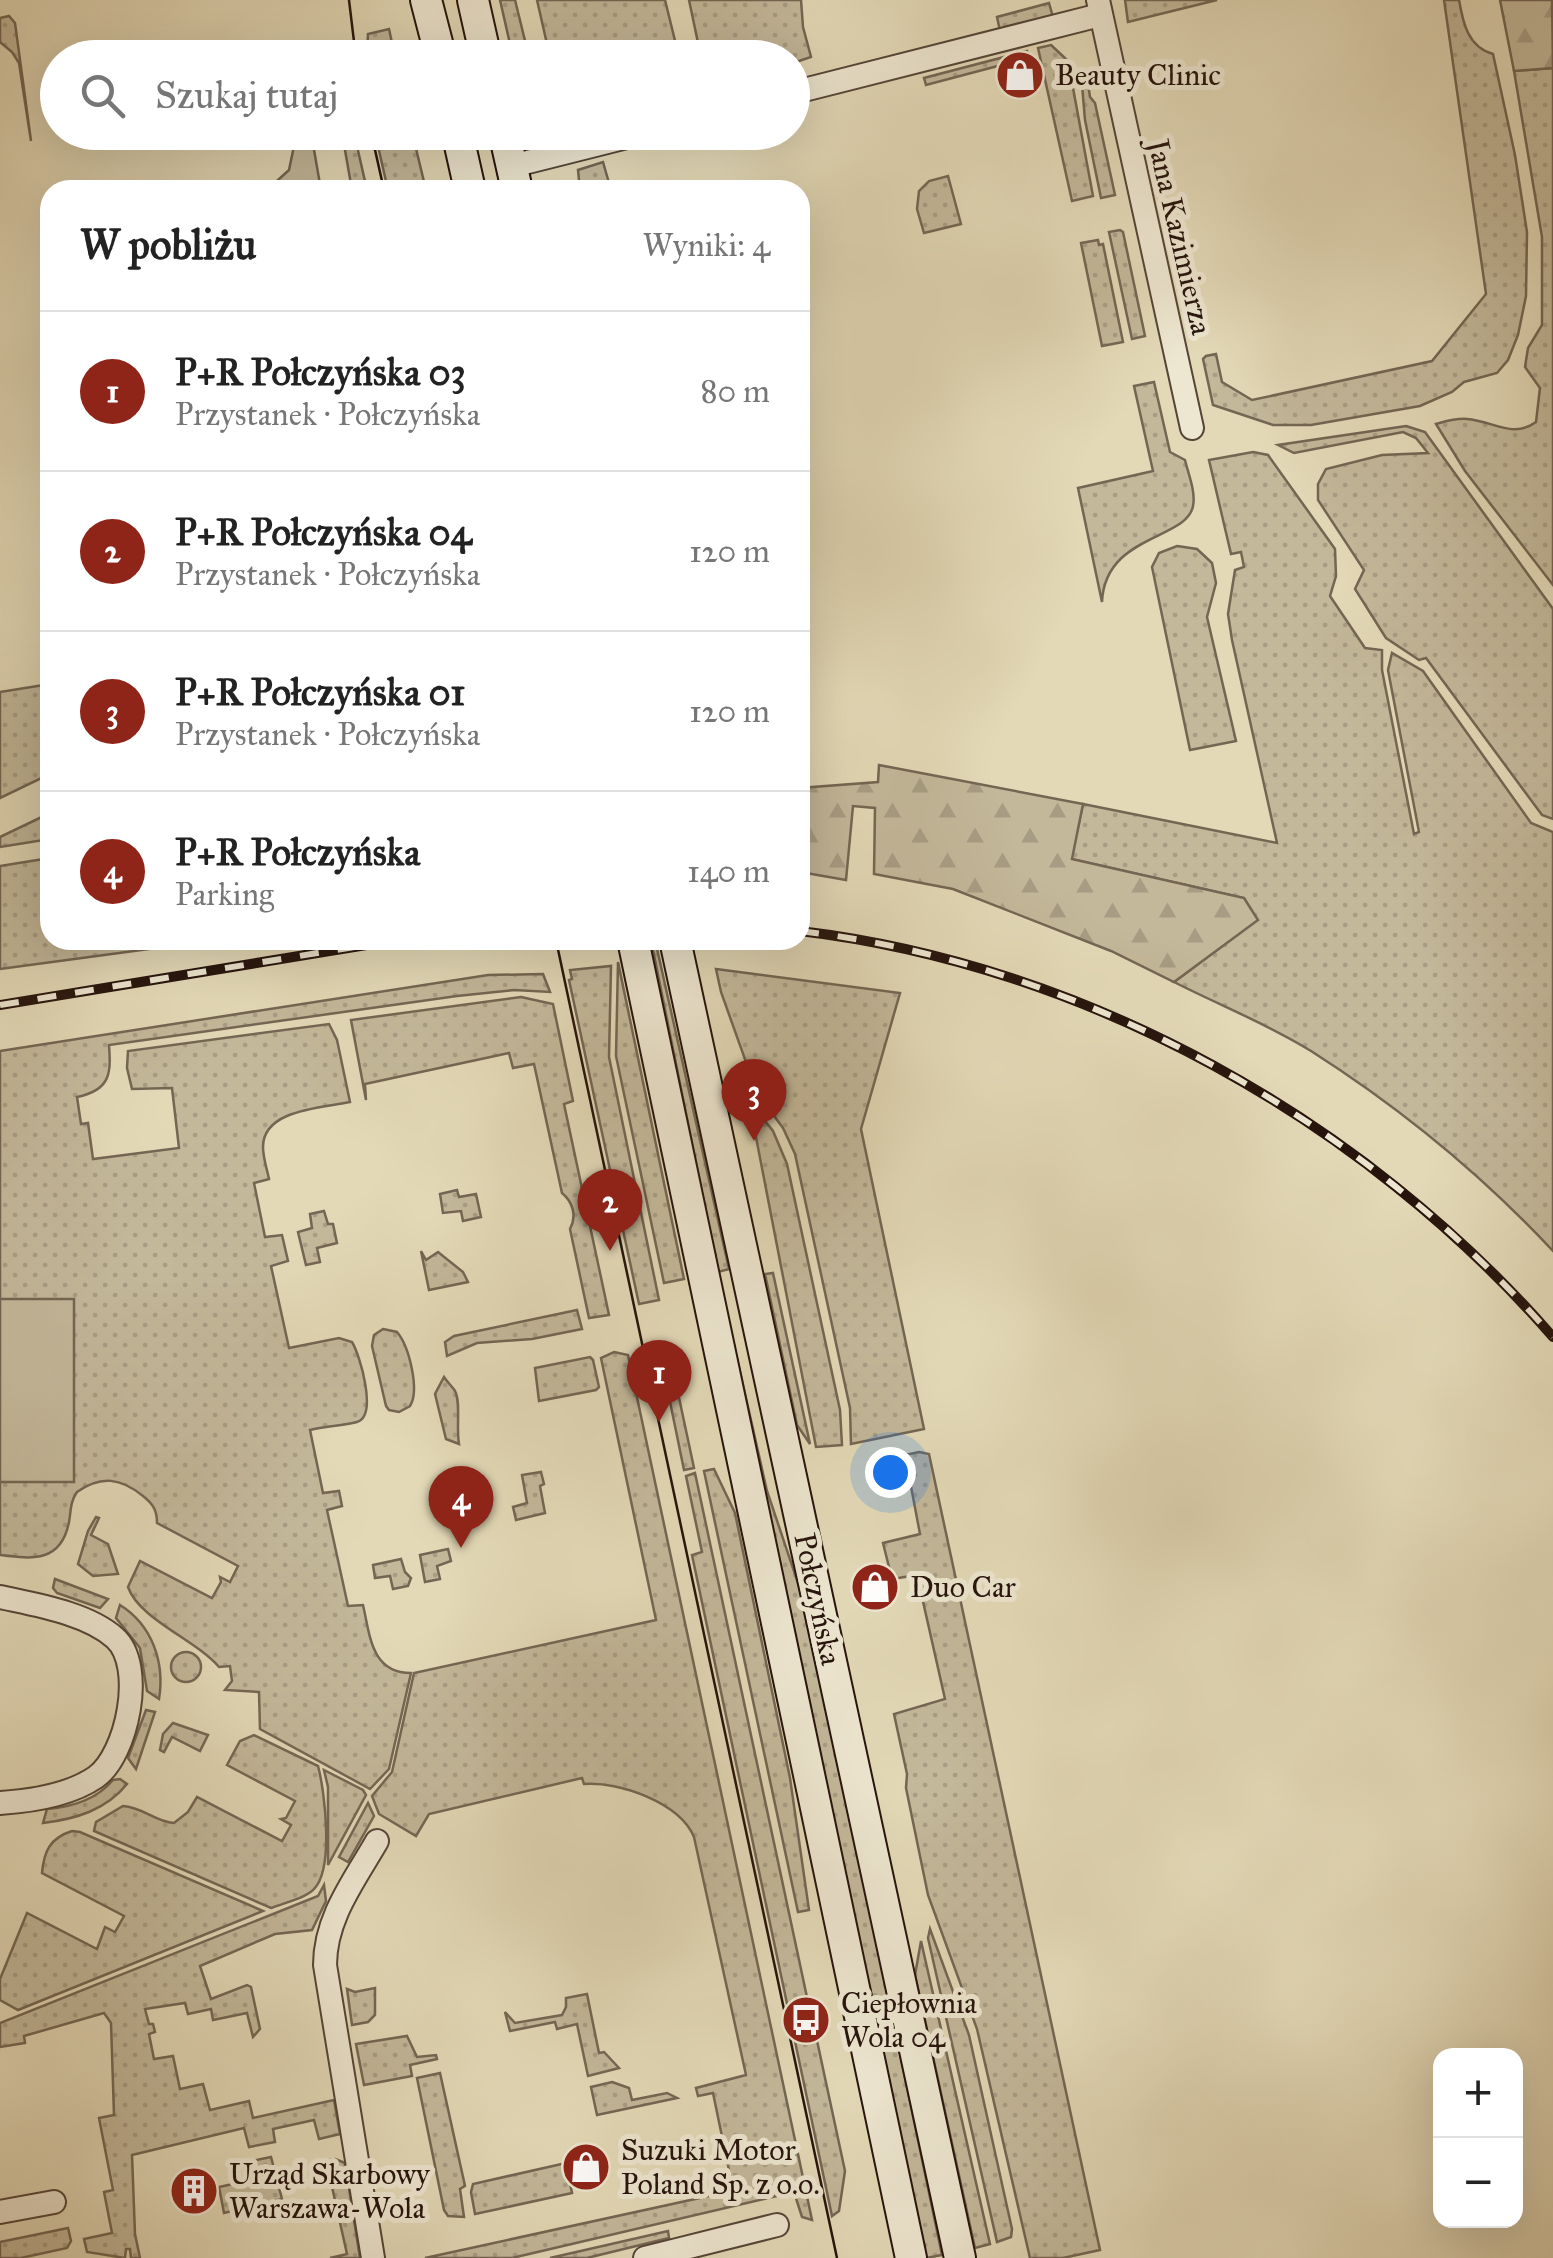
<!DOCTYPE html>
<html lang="pl">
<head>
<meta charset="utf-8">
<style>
	body { margin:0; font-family:"IM FELL Great Primer",serif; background:#f6f6f6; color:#222 }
	.controls { position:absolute; right:30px; bottom:30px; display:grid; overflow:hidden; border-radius:20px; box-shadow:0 10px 40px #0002 }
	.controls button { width:90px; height:90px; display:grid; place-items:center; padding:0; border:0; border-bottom:2px solid #e0e0e0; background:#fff; color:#222; font:50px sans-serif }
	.you { position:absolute; left:890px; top:1472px; width:35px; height:35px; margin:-25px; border:8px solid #fff; border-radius:50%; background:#1a73e8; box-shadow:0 0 0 15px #1a73e833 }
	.badge { display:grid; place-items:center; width:65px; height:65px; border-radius:50%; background:#8f2418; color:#fff; font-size:32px; font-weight:700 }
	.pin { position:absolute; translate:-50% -82px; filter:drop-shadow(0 2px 5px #0008) }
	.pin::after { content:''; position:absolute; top:52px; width:35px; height:30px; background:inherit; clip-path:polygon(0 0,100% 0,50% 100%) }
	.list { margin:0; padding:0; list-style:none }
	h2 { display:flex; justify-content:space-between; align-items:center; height:130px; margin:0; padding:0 40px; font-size:42px }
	h2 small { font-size:32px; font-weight:400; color:#767676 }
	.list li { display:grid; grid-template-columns:65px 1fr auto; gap:30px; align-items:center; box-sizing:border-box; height:160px; padding:0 40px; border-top:2px solid #e0e0e0 }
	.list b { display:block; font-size:38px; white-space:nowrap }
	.list p { margin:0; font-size:32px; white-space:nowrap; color:#767676 }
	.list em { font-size:32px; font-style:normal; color:#767676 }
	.icon { flex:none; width:55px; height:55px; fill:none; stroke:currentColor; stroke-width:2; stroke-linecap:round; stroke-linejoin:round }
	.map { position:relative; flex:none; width:1553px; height:2258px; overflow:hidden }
	.search { position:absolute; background:#fff; box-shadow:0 10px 40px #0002; left:40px; top:40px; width:770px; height:110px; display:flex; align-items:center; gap:25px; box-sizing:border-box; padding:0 35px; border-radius:55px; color:#767676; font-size:38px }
	.panel { position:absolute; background:#fff; box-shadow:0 10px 40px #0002; left:40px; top:180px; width:770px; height:770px; border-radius:30px }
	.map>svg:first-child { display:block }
</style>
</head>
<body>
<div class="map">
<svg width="1553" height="2258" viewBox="0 0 1553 2258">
	<defs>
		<pattern id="green-dots" width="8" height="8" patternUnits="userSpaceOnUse" patternTransform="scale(2.5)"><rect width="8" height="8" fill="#c3b89a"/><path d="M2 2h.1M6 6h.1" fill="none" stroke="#a79d84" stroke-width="1.8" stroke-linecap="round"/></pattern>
		<pattern id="forest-firs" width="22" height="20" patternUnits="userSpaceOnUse" patternTransform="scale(2.5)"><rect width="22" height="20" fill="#c3b89a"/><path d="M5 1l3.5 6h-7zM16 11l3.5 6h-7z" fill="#a79d84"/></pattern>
	</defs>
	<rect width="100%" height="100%" fill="#e3d9b7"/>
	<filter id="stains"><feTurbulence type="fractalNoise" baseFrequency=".002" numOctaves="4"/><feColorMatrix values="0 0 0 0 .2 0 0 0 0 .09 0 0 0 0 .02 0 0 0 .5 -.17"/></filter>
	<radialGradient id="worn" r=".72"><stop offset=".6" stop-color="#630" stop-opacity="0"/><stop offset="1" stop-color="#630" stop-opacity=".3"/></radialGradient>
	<g fill="url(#green-dots)" stroke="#746653" stroke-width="2.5">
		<polygon points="500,0 515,0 529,57 513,57"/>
		<polygon points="537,0 665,0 679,57 550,57"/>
		<polygon points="689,0 801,0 803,27 811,57 793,63 792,58 701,57"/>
		<polygon points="1125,0 1217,0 1128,22"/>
		<path d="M1444,0H1459C1463,23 1468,47 1493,54L1515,155L1527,232L1526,296L1518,335L1508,360L1497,373L1464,382L1452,392L1420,406L1311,425H1273L1213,405L1203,359L1206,356L1216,354L1222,382L1252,400L1432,361L1486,294Z"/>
		<polygon points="1049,3 1053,17 1000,31 997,17"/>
		<polygon points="9,16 15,23 31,141 19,63 12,52 0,42 0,18"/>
		<polygon points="389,29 395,57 361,57 361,53 367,52 368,34"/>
		<polygon points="1051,45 1068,61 1093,196 1072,201 1038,48"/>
		<polygon points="1027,51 1028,58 926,85 924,78"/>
		<path d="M1553,68V585L1465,471L1436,424C1447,421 1456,418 1467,419C1493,421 1513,439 1536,422L1540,388L1525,367L1528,348L1542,325V237L1514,71Z"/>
		<polygon points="1081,73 1087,77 1090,97 1095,103 1115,195 1101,198 1085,120"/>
		<polygon points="412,132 426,190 388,190 375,133"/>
		<polygon points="342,133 354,133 367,190 352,190"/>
		<polygon points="603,162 611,190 580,190 578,170"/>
		<polygon points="948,176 961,224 924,233 917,209 919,191 929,181"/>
		<polygon points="1120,230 1123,232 1145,336 1132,339 1109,232"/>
		<polygon points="1098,240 1099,245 1103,244 1123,342 1102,346 1081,243"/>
		<path d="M1154,382L1170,452L1185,460C1188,473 1196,492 1193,506C1187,540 1105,534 1102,602L1078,488L1153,471L1134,386Z"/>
		<polygon points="1406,426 1425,432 1553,609 1553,819 1542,815 1426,658 1419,660 1386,638 1355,589 1364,570 1318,500 1318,484 1326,469 1382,455 1428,453 1416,438 1403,432 1294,453 1278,445"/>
		<path d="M1253,452L1268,455L1335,549L1336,576L1330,596L1365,648L1382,650V670L1414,834L1419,832L1388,670L1392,653L1423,671L1531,823L1553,832V1251C1481,1174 1399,1107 1311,1051C1268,1024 1219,1005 1174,982L1257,920L1244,898L1071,859L1083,804L1277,843L1232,640L1228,614L1235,570L1244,567L1241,552L1231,554L1209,460Z"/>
		<polygon points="1177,546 1197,549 1212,563 1216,583 1207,617 1236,741 1190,750 1152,567 1159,553"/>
		<polygon points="50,684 50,774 0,798 0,692"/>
		<polygon points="50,813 50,839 0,847 0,837"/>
		<polygon points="50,858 50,940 216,940 0,969 0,866"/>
		<polygon points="651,940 655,940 729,1269 718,1272"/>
		<polygon points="618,962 684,1279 664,1283 616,1056"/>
		<polygon points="611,966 609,1057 659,1300 639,1304 569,980 572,979 570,970"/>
		<polygon points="716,969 900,993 861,1129 924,1429 851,1444 850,1408 795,1154 783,1128 757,1093 721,992"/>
		<path d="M543,974L550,992L514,990L457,996L109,1045C111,1073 111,1090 77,1097L81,1124L88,1123L93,1159L179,1148L172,1088L132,1089L127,1068L128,1051L329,1024L337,1040L350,1102C323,1108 263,1109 263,1147C263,1158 267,1169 269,1179L254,1183L265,1237L282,1235L288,1261L271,1266L289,1348L339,1338L352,1342C360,1355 378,1416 357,1422C342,1426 325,1426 310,1430L323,1493L339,1491L342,1506L327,1510L348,1606L363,1605C370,1635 371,1673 411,1673L389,1769L370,1789L260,1729L259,1692L225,1690L232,1681L230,1666L219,1667C196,1640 139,1619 128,1587L140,1561L212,1598L221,1582L220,1577L230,1582L238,1566L157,1523C157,1510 153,1504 143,1496C121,1478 101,1475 77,1492C70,1502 71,1511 69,1522C61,1563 32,1559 0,1555V1051L488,975Z"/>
		<path d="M521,997L553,1004L573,1101L564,1104L609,1315L589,1318L570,1229C577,1216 573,1202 562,1193L534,1064L513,1068L509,1053L365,1084L366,1100L351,1020Z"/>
		<polygon points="749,1101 773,1131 787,1164 840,1410 842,1445 816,1447"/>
		<polygon points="457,1190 459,1197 476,1194 481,1217 463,1221 461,1211 443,1213 440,1194"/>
		<polygon points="324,1211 328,1224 333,1224 337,1243 317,1248 320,1262 306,1265 298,1232 312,1228 310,1214"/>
		<polygon points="421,1251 426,1260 438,1252 463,1272 468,1282 429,1290"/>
		<polygon points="773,1273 810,1444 797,1425 765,1274"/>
		<polygon points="577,1310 582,1329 532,1339 477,1343 447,1356 445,1342 454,1336"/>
		<polygon points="729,1323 767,1491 798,1583 820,1671 942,2255 926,2258 924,2249"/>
		<path d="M383,1329L397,1332C409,1346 420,1390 410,1406L399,1412L389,1410L386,1406L372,1346L374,1335Z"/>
		<polygon points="668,1346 694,1468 684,1470 659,1348"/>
		<path d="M614,1352L628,1355L812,2220L802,2217L794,2192L512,2258H425L718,2194L715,2178L730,2175L713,2093L698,2096L696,2088L746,2075L694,1837C680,1803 619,1781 584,1784L582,1778L429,1814L416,1836L379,1814L372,1796L392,1772L414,1673L656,1620L601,1358Z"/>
		<polygon points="590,1357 593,1360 599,1387 596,1390 539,1401 535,1368"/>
		<path d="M444,1377C447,1382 452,1386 455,1391C461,1402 456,1428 459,1444L446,1439L435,1394Z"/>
		<polygon points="919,1452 929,1454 1100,2250 1063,2258 1030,2258 977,2029 928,1895 906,1788 907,1774 894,1714 945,1699 917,1575 892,1579 883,1543 920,1534 905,1455"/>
		<polygon points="714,1469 735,1513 790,1778 809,1910 798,1912 704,1471"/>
		<polygon points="541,1472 544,1484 540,1486 545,1513 516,1520 513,1507 527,1503 522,1475"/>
		<polygon points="695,1473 808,2002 806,2009 797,2011 802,2032 810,2031 816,2036 845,2171 839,2211 832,2216 692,1555 702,1552 686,1476"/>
		<polygon points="96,1517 99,1518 91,1535 108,1544 118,1574 93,1576 78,1564 88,1531"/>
		<polygon points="448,1549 451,1561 437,1566 440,1579 425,1582 420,1555"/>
		<polygon points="401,1559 405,1572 411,1578 408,1586 393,1589 390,1576 375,1578 373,1565"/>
		<polygon points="55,1579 108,1599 100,1608 57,1593 53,1588"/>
		<path d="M120,1605C152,1625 165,1662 159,1699L147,1691L140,1648L116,1618Z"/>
		<circle cx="186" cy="1667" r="15"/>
		<polygon points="146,1710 155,1712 136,1769 128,1758"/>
		<polygon points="173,1723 208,1735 200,1751 172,1737 164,1752 160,1750 163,1734"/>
		<path d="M254,1735L318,1766C325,1792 334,1869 314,1889C306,1898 284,1903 271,1908L94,1831L96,1822L123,1806C143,1807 155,1822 174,1823L188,1812L197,1797L282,1841L291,1825L281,1819L286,1818L295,1801L227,1765L240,1741Z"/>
		<polygon points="324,1770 363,1790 366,1795 328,1865 328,1787"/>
		<path d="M120,1779L127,1784C106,1810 76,1819 43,1823L47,1809C73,1807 96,1800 113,1780Z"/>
		<polygon points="368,1803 374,1816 348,1862 339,1857"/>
		<path d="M72,1831L80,1832L263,1911L18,2010L0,2000V1979L27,1913L97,1949L105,1927L115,1932L124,1916L42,1873C44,1851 50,1838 72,1831Z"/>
		<polygon points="324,1885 326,1901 312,1930 275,1934 200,1966 211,1999 247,1985 251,1987 260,2029 253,2037 247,2013 213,2020 211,2009 188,2014 185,2003 145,2009 149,2024 153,2024 155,2032 149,2034 154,2059 173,2056 180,2089 203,2084 210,2110 249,2101 253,2118 334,2100 340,2134 319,2139 314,2120 273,2129 275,2142 249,2147 244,2128 132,2155 135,2234 140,2258 131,2258 130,2249 126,2249 125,2258 87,2252 84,2239 112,2233 104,2192 113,2190 99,2118 114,2115 111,2023 104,2013 24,2036 25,2043 0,2047 0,2023 318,1896"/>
		<polygon points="930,1929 969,2035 1012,2229 1011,2237 997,2242 928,1938"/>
		<polygon points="921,1941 990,2244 975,2248 915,1975"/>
		<polygon points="375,1988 375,2015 368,2022 352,2025 347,1989 355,1992"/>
		<polygon points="587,1994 599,2053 604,2052 619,2068 588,2076 577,2024 557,2029 555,2022 510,2031 505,2012 515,2023 562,2015 566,2007 566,1998"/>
		<polygon points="407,2036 417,2057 436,2055 437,2059 410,2065 412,2076 364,2085 356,2044"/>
		<polygon points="440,2073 465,2186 460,2189 464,2217 448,2216 444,2210 417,2078"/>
		<polygon points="612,2082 629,2088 632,2100 667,2093 677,2098 597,2115 591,2087"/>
		<polygon points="271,2157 282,2199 224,2213 219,2187 256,2179 252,2161"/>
		<polygon points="335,2159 345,2163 360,2258 330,2258 347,2254 328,2169 314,2170 319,2162"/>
		<polygon points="566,2163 572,2193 475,2214 471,2192 473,2184"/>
		<polygon points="68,2228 71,2241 67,2248 21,2258 0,2258 0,2242"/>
		<polygon points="668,2231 669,2238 587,2258 550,2258"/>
	</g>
	<g fill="url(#forest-firs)" stroke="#746653" stroke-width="2.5">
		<polygon points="1500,0 1552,0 1553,68 1514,71"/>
		<polygon points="879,765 1083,804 1072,859 1244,898 1258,920 1174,982 1111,951 953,889 874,874 875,808 853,806 846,880 800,872 800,788 878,782"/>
	</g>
	<g fill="#c3b89a" stroke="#746653" stroke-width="2.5">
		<polygon points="313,144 321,190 267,190 289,170 294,146"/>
		<rect x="0" y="1299" width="74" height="183"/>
	</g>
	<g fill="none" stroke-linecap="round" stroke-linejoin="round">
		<g stroke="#554537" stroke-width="26">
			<g id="street">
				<polyline points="1098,0 1192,428"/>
				<polyline points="792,93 1100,15"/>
				<polyline points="512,166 647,132"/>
				<path d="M0,1597C36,1605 87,1613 115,1638C146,1666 127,1755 96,1777C70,1795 31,1801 0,1803"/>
				<polyline points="0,2212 54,2202"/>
				<path d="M373,2258L325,1965C325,1918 354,1881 377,1841"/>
				<polyline points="645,2258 777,2225"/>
			</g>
		</g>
		<g stroke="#26140c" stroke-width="34">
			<g id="secondary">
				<polyline points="426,0 441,58"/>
				<polyline points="473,0 486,58"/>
				<polyline points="457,132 470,190"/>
				<polyline points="504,132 517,190"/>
				<polyline points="633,940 911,2258"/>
				<polyline points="675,940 960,2258"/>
			</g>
		</g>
		<use href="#street" stroke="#ede6d0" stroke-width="22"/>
		<use href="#secondary" stroke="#ede6d0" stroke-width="30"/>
		<g stroke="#26140c" stroke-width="2.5">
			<polyline points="349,0 356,58"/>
			<polyline points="371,132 384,190"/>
			<polyline points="556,940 837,2258"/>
		</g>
		<g stroke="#26140c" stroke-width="10">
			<g id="rail">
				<path d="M800,931C1087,965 1364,1120 1553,1337"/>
				<polyline points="0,1005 397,940"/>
			</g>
		</g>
		<use href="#rail" stroke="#ede6d0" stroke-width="6" stroke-dasharray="19" stroke-linecap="butt"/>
	</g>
	<defs>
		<g id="shop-disc" transform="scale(2.5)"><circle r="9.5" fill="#8f2418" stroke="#ede6d0"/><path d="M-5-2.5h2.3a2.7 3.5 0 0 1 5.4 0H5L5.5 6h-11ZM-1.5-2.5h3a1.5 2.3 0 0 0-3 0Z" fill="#fff"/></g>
		<g id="bus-disc" transform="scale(2.5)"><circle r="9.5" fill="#8f2418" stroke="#ede6d0"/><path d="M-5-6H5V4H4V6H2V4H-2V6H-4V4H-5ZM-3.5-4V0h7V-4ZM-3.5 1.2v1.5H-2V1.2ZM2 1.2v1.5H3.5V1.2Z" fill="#fff"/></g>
		<g id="building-disc" transform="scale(2.5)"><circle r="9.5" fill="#8f2418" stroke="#ede6d0"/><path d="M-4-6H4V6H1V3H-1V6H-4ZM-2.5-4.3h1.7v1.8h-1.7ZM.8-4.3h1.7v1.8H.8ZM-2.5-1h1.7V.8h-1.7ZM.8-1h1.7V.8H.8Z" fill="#fff"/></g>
	</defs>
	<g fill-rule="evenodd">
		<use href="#shop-disc" x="1020" y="75"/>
		<use href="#shop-disc" x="875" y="1587"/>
		<use href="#bus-disc" x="806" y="2020"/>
		<use href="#shop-disc" x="586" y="2167"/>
		<use href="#building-disc" x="194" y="2191"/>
	</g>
	<g text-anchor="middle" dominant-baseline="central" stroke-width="10" stroke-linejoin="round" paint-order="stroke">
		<g font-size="30" fill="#26140c" stroke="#ede6d0" text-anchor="start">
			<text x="1055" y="75">Beauty Clinic</text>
			<text x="910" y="1587">Duo Car</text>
			<text x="841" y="2003">Ciepłownia<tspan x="841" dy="34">Wola 04</tspan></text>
			<text x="621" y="2150">Suzuki Motor<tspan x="621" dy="34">Poland Sp. z o.o.</tspan></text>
			<text x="229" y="2174">Urząd Skarbowy<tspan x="229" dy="34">Warszawa-Wola</tspan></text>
		</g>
		<g font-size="30" fill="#26140c" stroke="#ede6d0">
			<text transform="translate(1180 237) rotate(77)">Jana Kazimierza</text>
			<text transform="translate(818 1599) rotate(78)">Połczyńska</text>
		</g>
	</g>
	<rect width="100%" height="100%" filter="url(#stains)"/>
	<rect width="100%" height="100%" fill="url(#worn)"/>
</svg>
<div class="controls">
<button>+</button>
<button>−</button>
</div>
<div class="you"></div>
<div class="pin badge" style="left:659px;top:1422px">1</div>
<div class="pin badge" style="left:610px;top:1251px">2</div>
<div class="pin badge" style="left:754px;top:1141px">3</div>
<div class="pin badge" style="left:461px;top:1548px">4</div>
<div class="search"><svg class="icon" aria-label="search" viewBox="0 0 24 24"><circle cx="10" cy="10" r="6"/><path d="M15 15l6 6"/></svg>Szukaj tutaj</div>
<section class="panel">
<h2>W pobliżu<small>Wyniki: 4</small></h2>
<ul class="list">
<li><span class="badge">1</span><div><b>P+R Połczyńska 03</b><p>Przystanek · Połczyńska</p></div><em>80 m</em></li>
<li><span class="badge">2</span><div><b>P+R Połczyńska 04</b><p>Przystanek · Połczyńska</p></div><em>120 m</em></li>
<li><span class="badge">3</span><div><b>P+R Połczyńska 01</b><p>Przystanek · Połczyńska</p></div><em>120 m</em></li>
<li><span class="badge">4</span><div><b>P+R Połczyńska</b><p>Parking</p></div><em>140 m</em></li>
</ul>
</section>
</div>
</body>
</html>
